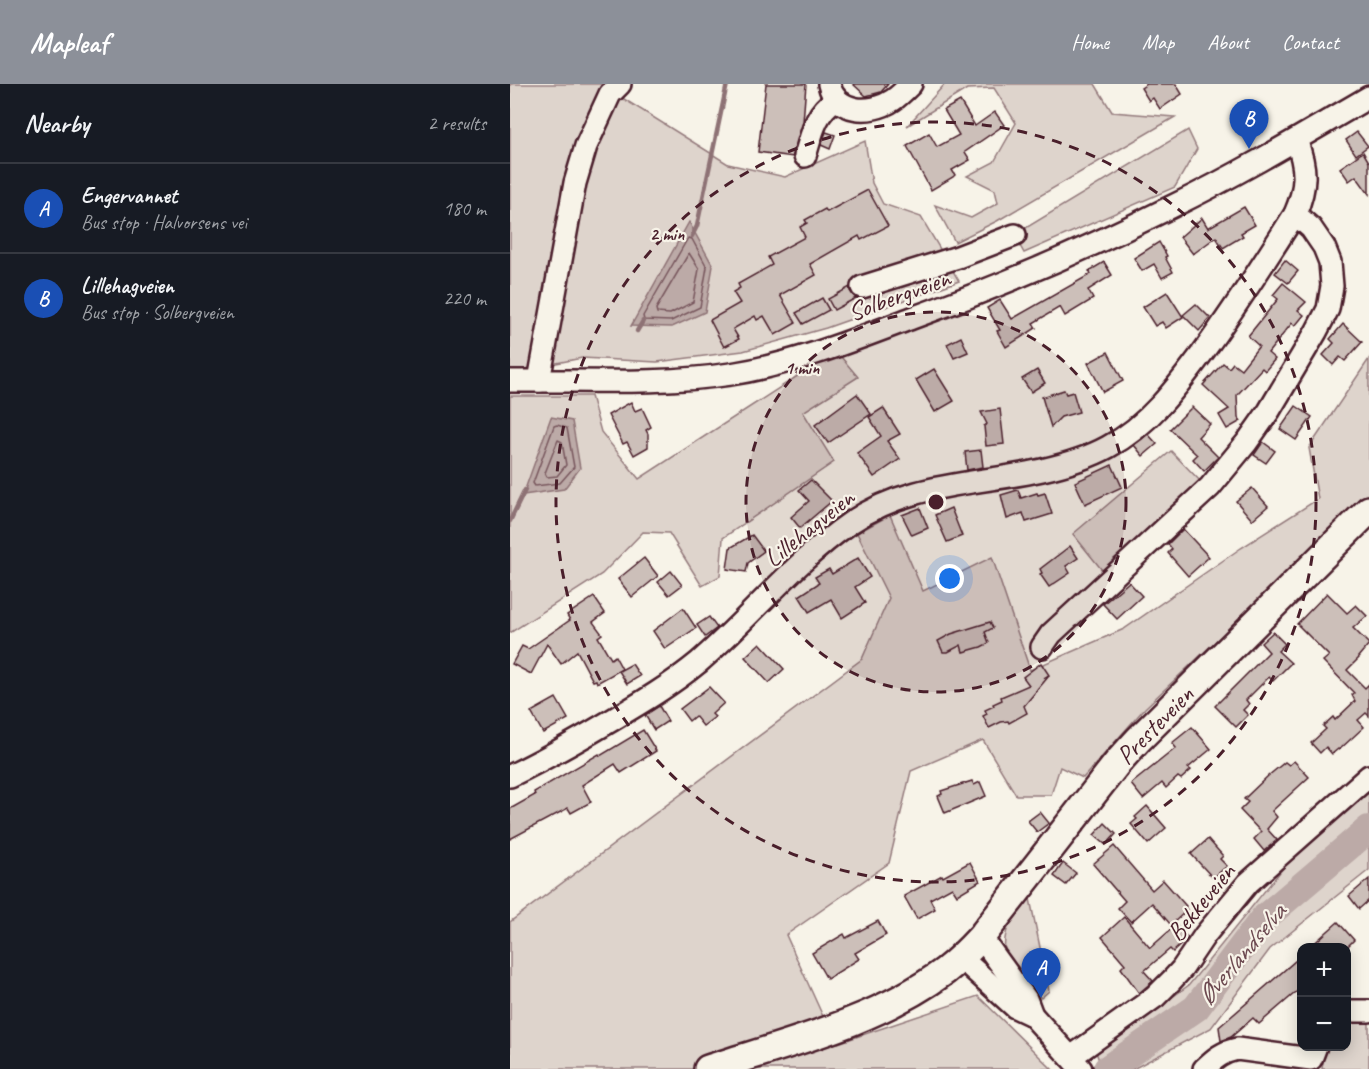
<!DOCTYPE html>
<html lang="en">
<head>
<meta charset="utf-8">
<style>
	body { margin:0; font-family:Caveat,sans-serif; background:#242831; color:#f1f3f6 }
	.controls { position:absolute; right:18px; bottom:18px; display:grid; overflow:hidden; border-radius:12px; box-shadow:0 3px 15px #0003 }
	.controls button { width:54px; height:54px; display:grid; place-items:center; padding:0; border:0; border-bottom:2px solid #363941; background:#171b24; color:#f1f3f6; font:30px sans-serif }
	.you { position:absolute; left:440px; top:495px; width:21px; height:21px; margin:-15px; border:4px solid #fff; border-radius:50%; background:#1a73e8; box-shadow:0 0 0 9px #1a73e833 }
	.badge { display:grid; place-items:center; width:39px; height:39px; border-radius:50%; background:#8c9099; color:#fff; font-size:20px; font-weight:700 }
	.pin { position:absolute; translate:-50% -50px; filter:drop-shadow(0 2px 3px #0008) }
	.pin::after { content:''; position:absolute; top:32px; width:21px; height:18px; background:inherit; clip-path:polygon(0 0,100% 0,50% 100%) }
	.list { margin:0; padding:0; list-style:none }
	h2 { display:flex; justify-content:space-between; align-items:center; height:78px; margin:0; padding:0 24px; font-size:26px }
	h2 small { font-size:20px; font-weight:400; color:#9ea1a6 }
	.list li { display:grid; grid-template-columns:39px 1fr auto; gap:18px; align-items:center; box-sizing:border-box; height:90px; padding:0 24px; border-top:2px solid #363941 }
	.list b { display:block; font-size:22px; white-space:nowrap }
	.list p { margin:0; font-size:20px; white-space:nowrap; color:#9ea1a6 }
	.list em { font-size:20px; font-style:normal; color:#9ea1a6 }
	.map { position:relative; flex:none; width:859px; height:985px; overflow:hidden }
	header { display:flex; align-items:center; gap:36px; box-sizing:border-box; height:84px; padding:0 30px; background:#8c9099; color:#fff }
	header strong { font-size:28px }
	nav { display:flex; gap:33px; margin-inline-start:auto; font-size:21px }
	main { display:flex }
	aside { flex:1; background:#171b24 }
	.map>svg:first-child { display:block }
</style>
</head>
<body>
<header>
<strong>Mapleaf</strong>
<nav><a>Home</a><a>Map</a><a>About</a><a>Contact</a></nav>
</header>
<main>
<aside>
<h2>Nearby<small>2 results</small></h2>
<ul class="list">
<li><span class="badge" style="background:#1a4fb4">A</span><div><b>Engervannet</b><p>Bus stop · Halvorsens vei</p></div><em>180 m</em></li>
<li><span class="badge" style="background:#1a4fb4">B</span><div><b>Lillehagveien</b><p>Bus stop · Solbergveien</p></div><em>220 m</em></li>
</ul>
</aside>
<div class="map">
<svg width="859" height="985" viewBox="0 0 859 985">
	<rect width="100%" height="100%" fill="#f7f3e8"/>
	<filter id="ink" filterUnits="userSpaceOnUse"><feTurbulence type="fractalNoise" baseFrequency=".0167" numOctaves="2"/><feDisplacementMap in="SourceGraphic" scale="12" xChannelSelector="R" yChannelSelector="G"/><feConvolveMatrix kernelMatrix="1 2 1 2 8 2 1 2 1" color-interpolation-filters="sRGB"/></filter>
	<g filter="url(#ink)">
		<g fill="#ded4cc" stroke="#947a7c" stroke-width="1.5">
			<polygon points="0,0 90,0 218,80 275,93 355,57 362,99 373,120 411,133 449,197 316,244 233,267 147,278 72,274 0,288"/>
			<polygon points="435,0 585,0 602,28 665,33 487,137 445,158 425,121 461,134 488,119 485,106 457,92 484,78 506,39 484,4 457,5 397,42"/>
			<polygon points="678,46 687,65 665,103 514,169 504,151"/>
			<polygon points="326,267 348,293 293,328 324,378 213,454 210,492 192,502 159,449 133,448 92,490 0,549 0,312 81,312 91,348 129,395"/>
			<polygon points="859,275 859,412 635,624 573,694 550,683 541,711 506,711 473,656 401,687 379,779 276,851 316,939 328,959 468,912 542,985 0,985 0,838 352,575 379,514 347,449 380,431 413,507 482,473 520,586 614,545 731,464 808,415 799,364"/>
			<polygon points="661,367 693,400 596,491 563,450"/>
			<polygon points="859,706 859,786 760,865 701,944 623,985 592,985 586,968 679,901 786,768"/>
			<path d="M519,810L539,907L531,914C523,906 503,888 499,879C486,853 504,830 519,810Z"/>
			<polygon points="843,934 859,935 859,985 812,985 814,969 817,963 836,962 837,938"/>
		</g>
		<g fill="#bcaaa7" stroke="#8e7275" stroke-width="1.5">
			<polygon points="179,138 203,182 195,228 162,243 121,242"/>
			<polygon points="41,333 62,337 70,384 54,405 13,411"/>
		</g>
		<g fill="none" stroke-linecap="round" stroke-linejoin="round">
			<g stroke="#78575d" stroke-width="1.5">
				<polygon points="178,154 182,155 197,183 190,223 161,237 134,236 133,232"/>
				<polygon points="179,169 189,185 183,218 160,230 147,229 146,225"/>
				<polygon points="47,341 57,344 64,383 50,399 25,402 23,399 44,342"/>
				<polygon points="48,356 52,358 56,381 47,392 37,393 35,389"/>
			</g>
			<g stroke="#8e7275" stroke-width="4.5">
				<polyline points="182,152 187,142 217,0"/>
				<polyline points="127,247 133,237"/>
				<polyline points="0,437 15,406"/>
			</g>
			<polyline stroke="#bcaaa7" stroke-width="28" points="597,985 686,924 753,835 859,745"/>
		</g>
		<g fill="#ccbfb9" stroke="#4a1f2b" stroke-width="1.5">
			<polygon points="256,0 296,0 293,38 283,73 248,68"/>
			<polygon points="343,0 378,0 371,8 356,12"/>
			<polygon points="637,0 666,0 672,10 650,25 643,14 639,17 631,4"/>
			<polygon points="450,17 465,42 485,28 494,41 455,68 460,76 442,86 445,91 443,93 421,106 397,62 419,49 427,63 449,51 434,26"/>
			<polygon points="316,48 325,51 320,65 311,61"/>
			<polygon points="847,48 858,62 846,71 836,56"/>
			<polygon points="853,68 859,78 859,110 846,92 839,97 830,84"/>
			<polygon points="358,106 378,142 351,156 349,152 300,180 306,191 270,211 286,239 265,251 254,232 247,236 245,232 223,245 229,255 214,263 200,236 230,219 223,208 230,204 228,200 262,181 258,173 295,153 290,143 297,139 295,136 315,125 317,128"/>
			<polygon points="734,123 745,141 731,149 733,152 713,164 706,153 683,170 670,153 692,134 698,144"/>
			<polygon points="649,158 657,172 655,173 663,188 652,194 644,180 632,187 624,174"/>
			<polygon points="775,176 788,187 778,199 765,189"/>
			<polygon points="594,178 602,191 578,206 583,215 555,232 550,223 523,239 526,244 496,263 487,247 490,246 477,224 490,216 502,235 581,190 579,187"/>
			<polygon points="773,199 796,218 788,226 794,231 785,242 782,239 758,269 765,275 755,287 752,284 727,311 728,333 731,337 717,345 709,331 719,325 693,301 713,279 719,284 723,279 731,285 749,262 738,252 768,215 763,211"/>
			<polygon points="340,203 340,207 346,214 324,226 318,215"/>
			<polygon points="657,208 673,233 656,244 652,238 645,242 633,223"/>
			<polygon points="312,214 319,226 293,240 286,229"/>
			<polygon points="686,220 700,234 689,247 673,231"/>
			<polygon points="833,240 852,258 835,277 830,273 823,281 813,271 824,259 820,255"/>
			<polygon points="451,253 458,268 444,274 437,260"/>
			<polygon points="598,268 613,297 593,308 578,279"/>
			<polygon points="424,285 444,317 425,328 406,296"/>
			<polygon points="527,286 535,299 521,308 512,295"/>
			<polygon points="554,306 556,310 563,308 569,328 551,333 541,343 532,313"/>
			<polygon points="347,310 361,330 318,359 305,341"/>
			<polygon points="121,318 125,327 132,324 141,343 136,346 138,350 138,363 124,371 117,358 113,360 98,331"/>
			<polygon points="786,322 802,333 786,356 770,345"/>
			<polygon points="682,323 700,340 688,353 708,373 694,387 683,375 687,371 660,345"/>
			<polygon points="373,324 390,350 377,357 390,375 364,393 347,369 371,352 359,333"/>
			<polygon points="490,325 494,360 476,362 474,342 477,340 471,328"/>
			<polygon points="638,350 647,360 633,372 624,361"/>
			<polygon points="753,358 765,367 756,379 744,371"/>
			<polygon points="471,366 473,383 457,386 455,368"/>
			<polygon points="602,381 612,403 575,420 565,398"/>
			<polygon points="301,396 322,417 290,444 281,433 299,417 289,406"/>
			<polygon points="742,404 758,422 742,436 726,417"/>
			<polygon points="508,406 511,414 527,409 528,411 535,409 542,430 516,438 513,429 497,435 491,411"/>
			<polygon points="410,424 418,444 402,451 392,431"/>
			<polygon points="441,424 452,452 437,458 425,431"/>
			<polygon points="673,445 699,473 678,492 658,469 662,465 658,460"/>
			<polygon points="242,451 254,467 238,479 236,488 217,485 220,464"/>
			<polygon points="560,462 568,474 556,482 560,489 539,503 530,490 532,489 530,485"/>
			<polygon points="134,474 148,492 122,513 108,495"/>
			<polygon points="348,474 360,493 345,503 355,519 332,534 321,515 299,528 289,512 309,499 305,493 319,485 322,490"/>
			<polygon points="161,487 172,501 159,511 148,498"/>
			<polygon points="619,498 632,512 607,535 593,520"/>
			<polygon points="817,509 837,529 846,521 857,532 843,544 859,560 848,573 849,574 837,586 855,604 859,600 859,632 856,629 848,636 854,643 829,666 828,665 822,670 816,663 810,669 801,659 816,645 813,642 823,633 825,636 845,617 842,611 844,609 813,577 819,572 787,540"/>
			<polygon points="84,513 95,529 83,538 92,550 88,553 101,575 105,572 112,585 87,599 86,596 83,597 67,567 51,580 37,560 21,590 2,580 12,562 18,565 60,536 57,531"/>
			<polygon points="173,524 186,544 155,565 143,547"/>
			<polygon points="199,533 207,544 195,553 187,541"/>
			<polygon points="480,538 483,544 475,548 479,559 471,563 453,568 451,561 438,568 433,568 428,557 441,550"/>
			<polygon points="763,548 775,560 768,567 781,579 763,597 759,593 736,616 739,620 733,626 738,631 726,643 705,622 759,568 751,559"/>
			<polygon points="250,559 274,585 259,599 235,573"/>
			<polygon points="531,579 539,591 534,594 538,593 514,622 517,629 499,639 498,637 491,638 479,644 473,632 477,630 475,626 484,622 483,620 492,616 491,613 519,601 513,593"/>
			<polygon points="122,580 130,592 117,600 109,587"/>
			<polygon points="199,603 214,619 202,630 205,633 193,642 185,632 179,637 170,625"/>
			<polygon points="46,614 58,635 33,649 21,628"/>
			<polygon points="149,622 158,637 144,646 135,631"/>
			<polygon points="682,643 701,665 678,684 681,686 671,695 668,693 656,704 652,699 633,715 621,700 666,664 662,659"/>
			<polygon points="133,646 146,667 111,689 105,680 72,701 81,718 61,729 58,724 0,755 0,725 25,711 24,708 89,670 90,672"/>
			<polygon points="784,677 799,693 762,727 767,733 757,745 767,756 754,767 744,755 751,748 730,726 738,718 734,715 758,692 775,678 779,681"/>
			<polygon points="462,697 464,701 470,698 476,712 435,729 428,712 432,710 431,707"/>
			<polygon points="637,722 656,744 638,760 621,740 627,735 625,733"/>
			<polygon points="530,728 539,739 527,748 518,737"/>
			<polygon points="595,739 606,750 596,761 584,751"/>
			<polygon points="698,755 713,772 710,775 717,782 703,794 681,770"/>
			<polygon points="604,762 642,806 653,796 676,822 675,823 677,826 661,841 642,819 621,838 608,824 615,817 583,780"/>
			<polygon points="460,778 470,797 447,811 442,803 420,815 425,825 407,835 394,812 432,791 433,793"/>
			<polygon points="553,779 566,789 556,801 544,792"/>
			<polygon points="859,795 859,816 849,825 839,812"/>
			<polygon points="614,833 640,864 666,841 678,854 663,868 660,865 634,887 643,897 629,909 611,884 615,880 592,853"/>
			<polygon points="368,837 376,851 345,869 349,875 317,895 302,869 334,850 336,854"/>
			<polygon points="828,838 844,856 836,864 799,864"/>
			<polygon points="792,871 792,903 749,940 743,934 721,953 711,957 709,943"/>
		</g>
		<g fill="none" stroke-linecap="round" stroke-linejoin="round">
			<g stroke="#4a1f2b" stroke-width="26">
				<g id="minor">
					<path d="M319,0C325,29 361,31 383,16C389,12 395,6 401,0"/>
					<path d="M295,72C302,50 305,29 325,16"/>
					<polyline points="352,203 448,173 505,151"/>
					<path d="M0,297C74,296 148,301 221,290C284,280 344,256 402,234C491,202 577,165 661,123C729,90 794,51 859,13"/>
					<polyline points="29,297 65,99 76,62 100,10 110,0"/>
					<polyline points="532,563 541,550 700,403 737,358 759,327 806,248 818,225 822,202 820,178 814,163 801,144 785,130"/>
					<path d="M0,692C33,676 65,658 97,639C129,620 160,602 189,578C241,533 284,478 340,439C399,398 466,401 532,386C554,381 578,374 598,363C638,342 667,303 693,268C726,223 755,177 785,130C797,102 797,84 786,56"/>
					<polyline points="471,853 516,915 522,931"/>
					<polyline points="451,874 505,923 522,931 571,985"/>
					<polyline points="836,927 859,927"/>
					<polyline points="561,973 645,913 661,897 672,885 695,851 738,799 859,692"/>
					<path d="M694,985C705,974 713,968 727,965L801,975L806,962"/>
				</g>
			</g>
			<g stroke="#4a1f2b" stroke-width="32">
				<path id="major" d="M198,985C278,959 366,938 435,887C448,877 460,865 471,853L608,678L628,656L859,426"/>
			</g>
			<use href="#minor" stroke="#f7f3e8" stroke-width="21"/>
			<use href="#major" stroke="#f7f3e8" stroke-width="27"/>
		</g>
	</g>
	<circle cx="426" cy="418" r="190" fill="#4a1f2b" fill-opacity=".12"/>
	<g fill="none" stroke="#4a1f2b" stroke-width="3" stroke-dasharray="10 8">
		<circle cx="426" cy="418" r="190"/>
		<circle cx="426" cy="418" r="380"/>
	</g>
	<g text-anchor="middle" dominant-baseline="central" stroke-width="4.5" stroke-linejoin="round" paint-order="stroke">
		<g font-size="26" fill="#4a1f2b" stroke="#f7f3e8">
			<text transform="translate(389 211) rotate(-20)">Solbergveien</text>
			<text transform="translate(299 444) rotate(-39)">Lillehagveien</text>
			<text transform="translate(645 641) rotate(-46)">Presteveien</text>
			<text transform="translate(691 818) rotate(-51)">Bekkeveien</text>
		</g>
		<g font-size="27" font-style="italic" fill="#6c4950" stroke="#f7f3e8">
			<text transform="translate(731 870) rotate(-50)">Øverlandselva</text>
		</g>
	</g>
	<circle cx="426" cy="418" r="9" fill="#4a1f2b" stroke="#f7f3e8" stroke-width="3"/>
	<g font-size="18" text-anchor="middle" font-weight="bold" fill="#4a1f2b" stroke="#f7f3e8" stroke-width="4.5" stroke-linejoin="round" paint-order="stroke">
		<text x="157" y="156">2 min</text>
		<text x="292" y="290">1 min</text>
	</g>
</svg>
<div class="controls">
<button>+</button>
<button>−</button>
</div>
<div class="you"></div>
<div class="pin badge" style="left:531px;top:914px;background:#1a4fb4">A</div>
<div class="pin badge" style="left:739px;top:65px;background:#1a4fb4">B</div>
</div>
</main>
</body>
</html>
